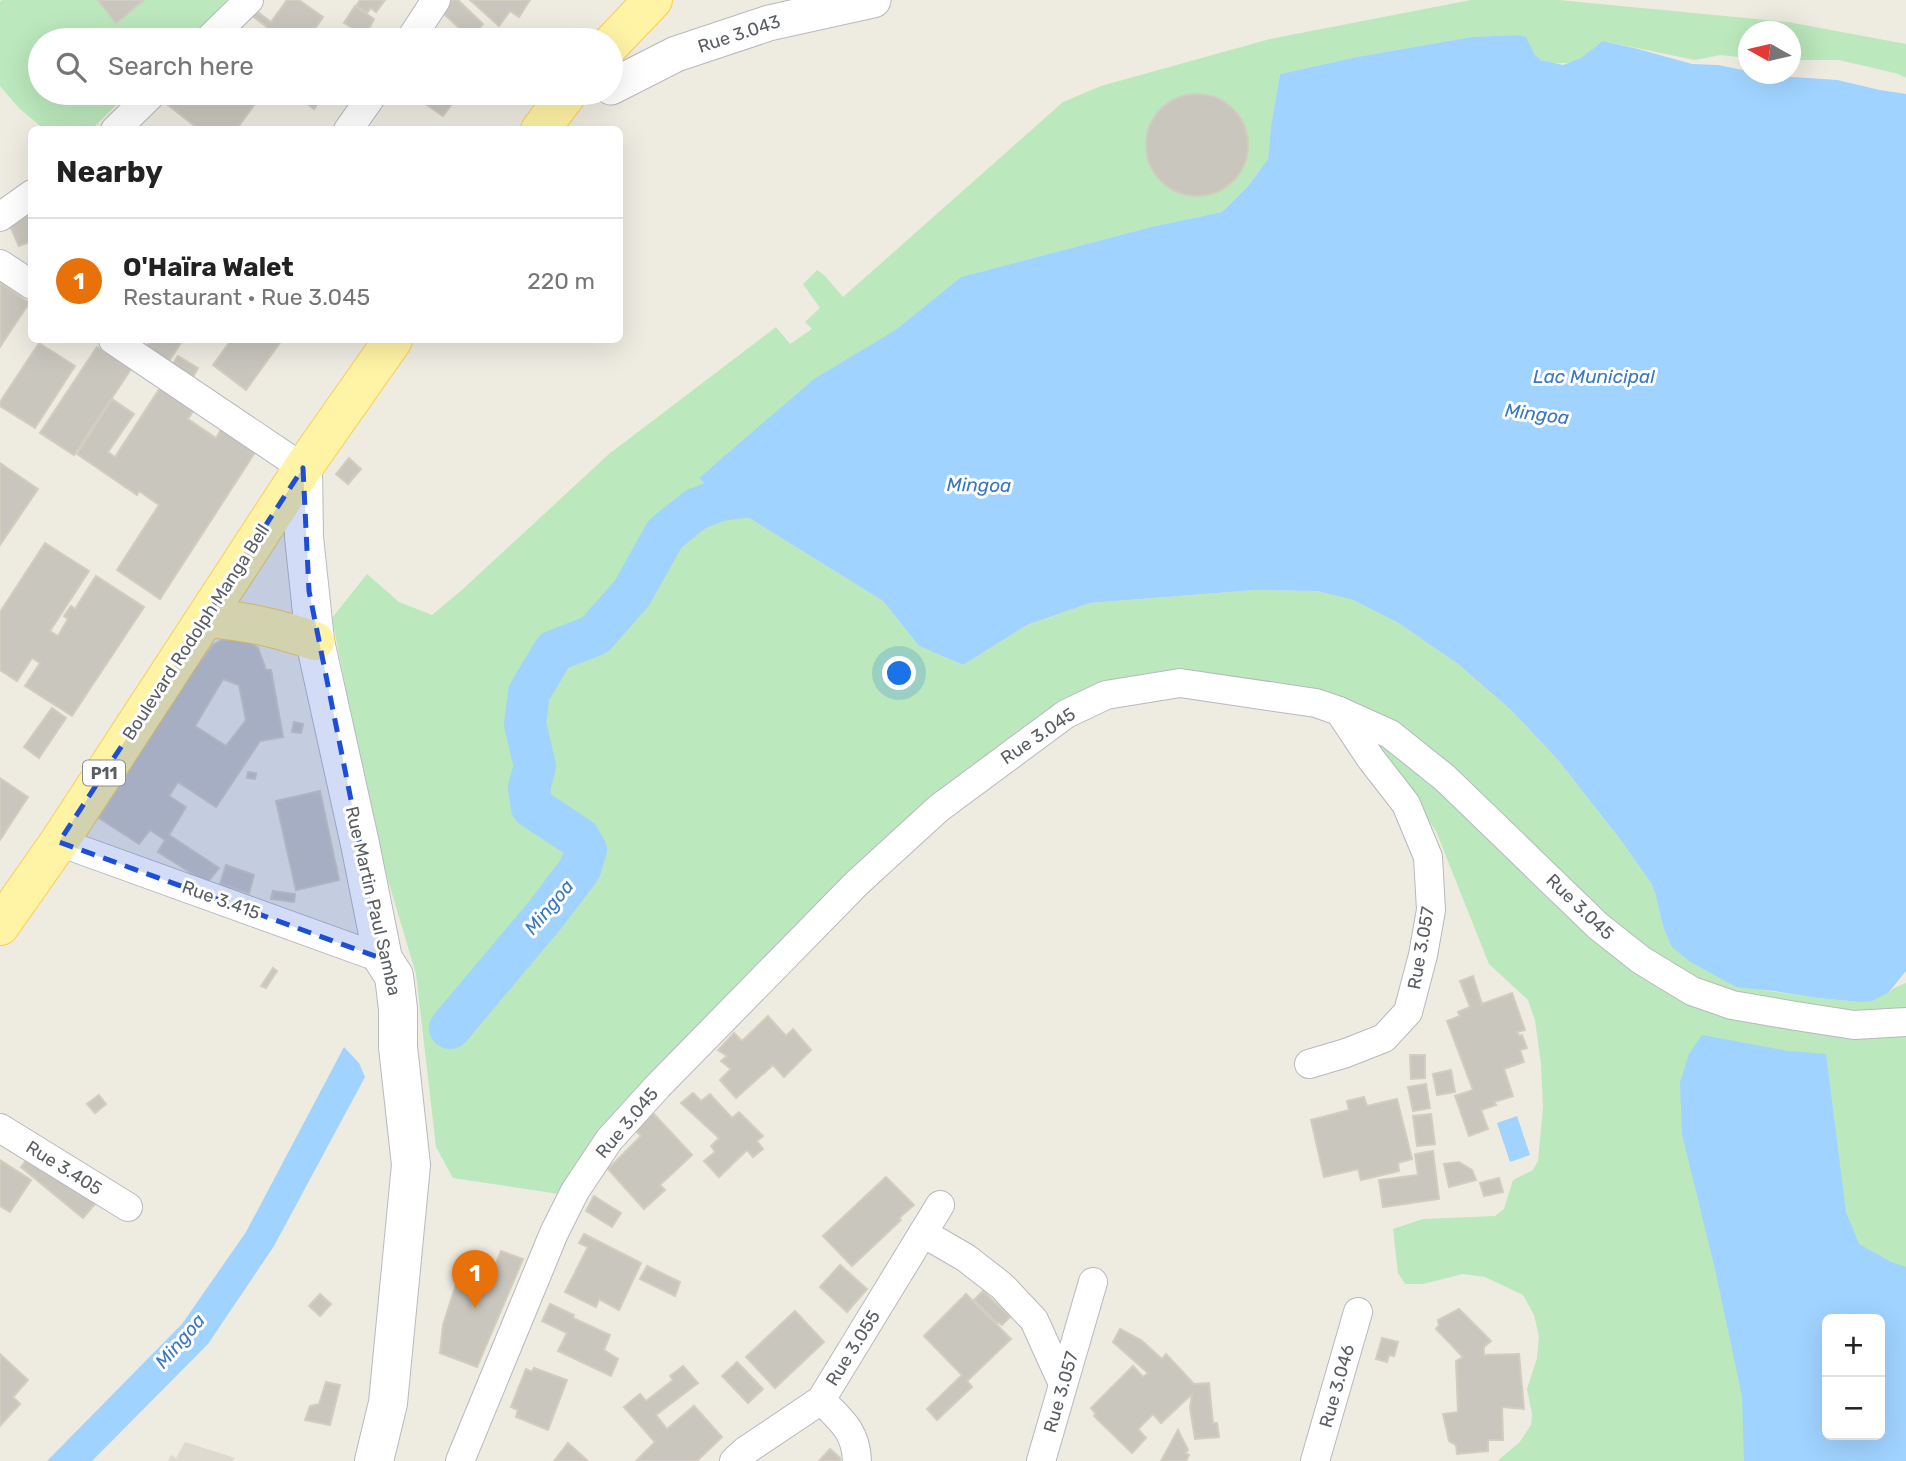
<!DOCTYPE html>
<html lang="en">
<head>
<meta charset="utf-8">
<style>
	body { margin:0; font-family:Rubik,sans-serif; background:#f6f6f6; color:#222 }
	.controls { position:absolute; right:21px; bottom:21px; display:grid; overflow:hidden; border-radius:10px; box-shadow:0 7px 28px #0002 }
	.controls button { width:63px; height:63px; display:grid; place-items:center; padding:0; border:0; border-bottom:2px solid #e0e0e0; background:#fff; color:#222; font:35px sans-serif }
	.compass { position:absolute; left:1738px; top:21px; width:63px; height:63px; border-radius:50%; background:#fff; box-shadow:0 7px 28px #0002; rotate:278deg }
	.you { position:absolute; left:900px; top:674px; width:24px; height:24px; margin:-18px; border:5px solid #fff; border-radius:50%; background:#1a73e8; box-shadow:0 0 0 10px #1a73e833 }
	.badge { display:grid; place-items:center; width:46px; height:46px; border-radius:50%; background:#7c3aed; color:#fff; font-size:23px; font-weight:700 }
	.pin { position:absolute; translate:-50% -58px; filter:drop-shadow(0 2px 4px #0008) }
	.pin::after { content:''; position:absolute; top:37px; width:24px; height:21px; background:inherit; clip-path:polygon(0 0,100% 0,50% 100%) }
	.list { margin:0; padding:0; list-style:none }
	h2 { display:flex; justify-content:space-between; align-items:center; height:91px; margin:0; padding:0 28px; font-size:30px }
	h2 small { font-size:23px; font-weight:400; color:#767676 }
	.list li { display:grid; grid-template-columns:46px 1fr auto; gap:21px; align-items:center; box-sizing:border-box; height:126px; padding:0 28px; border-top:2px solid #e0e0e0 }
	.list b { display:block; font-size:26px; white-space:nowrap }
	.list p { margin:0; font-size:23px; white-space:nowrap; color:#767676 }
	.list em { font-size:23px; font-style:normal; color:#767676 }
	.icon { flex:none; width:38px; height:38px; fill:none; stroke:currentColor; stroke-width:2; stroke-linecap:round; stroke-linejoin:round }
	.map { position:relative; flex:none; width:1906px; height:1461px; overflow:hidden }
	.search { position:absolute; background:#fff; box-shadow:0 7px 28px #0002; left:28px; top:28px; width:595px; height:77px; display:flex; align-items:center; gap:18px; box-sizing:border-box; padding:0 24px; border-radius:38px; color:#767676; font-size:26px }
	.panel { position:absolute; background:#fff; box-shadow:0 7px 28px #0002; left:28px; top:126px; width:595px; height:217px; border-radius:10px }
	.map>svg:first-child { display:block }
</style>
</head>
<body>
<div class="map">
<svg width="1906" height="1461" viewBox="0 0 1906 1461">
	<rect width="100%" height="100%" fill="#eeebe1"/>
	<polygon fill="#dedad0" points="185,1442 235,1458 233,1461 168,1461 171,1455 176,1458"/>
	<g fill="#bbe8bc" fill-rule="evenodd">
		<polygon points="2,0 233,0 187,40 40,40 40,93 128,93 91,130 44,129 19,108 0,86 0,2"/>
		<path d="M1471,0H1558L1788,22L1906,44V75L1905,78L1899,74L1839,60H1791L1790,32H1748V58L1720,55L1695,60L1603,41C1585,57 1574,67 1549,62C1544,61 1538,59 1534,55C1528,46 1531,39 1518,35L1471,37L1357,57L1280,74L1271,126L1268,159L1249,185L1222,212L1151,227L961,277L894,331L748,438L699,478L720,500L883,601L919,646L963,665L1027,625L1090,603L1255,590L1317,591L1353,600L1400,624L1458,664L1511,710L1558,760L1620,839L1651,883L1655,893L1663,926L1671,946L1762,990L1817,998L1860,1002L1888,993L1894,988L1906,983V1461H1497L1519,1443L1531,1425L1532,1414L1527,1389L1537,1358L1539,1336L1534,1315L1523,1295L1485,1277L1463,1274L1423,1284H1405L1398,1273L1393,1229L1423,1219L1495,1216L1504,1209L1513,1180L1533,1170L1538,1161L1543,1107L1541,1064L1535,1020L1528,1000L1489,964L1436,831L1398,779L1306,701L1101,690L885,859L572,1196L453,1178L436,1147L416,974L365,803L350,711L332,618L367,574L399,602L432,615L463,589L609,454L776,327L790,344L812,329L805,322L820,308L803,284L817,270L825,276L843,297L1063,102L1101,86L1270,39ZM1827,1319H1880V1435H1827Z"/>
	</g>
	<g fill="#a0d3ff" fill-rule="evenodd">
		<polygon points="1518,35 1526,37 1535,55 1541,60 1563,65 1581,58 1603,41 1638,49 1692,64 1718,65 1748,71 1748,74 1837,80 1880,90 1906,94 1906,971 1888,993 1872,1001 1860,1002 1817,998 1774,991 1736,987 1689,961 1671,946 1663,926 1655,893 1651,883 1620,839 1558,760 1511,710 1458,664 1400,624 1353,600 1317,591 1255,590 1090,603 1027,625 963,665 919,646 883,601 720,500 699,478 814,379 894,331 961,277 1151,227 1222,212 1249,185 1268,159 1271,126 1280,74 1357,57 1471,37"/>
		<path d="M1702,1035L1788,1051L1826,1054L1846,1212L1859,1244L1891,1262L1906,1267V1461H1744L1742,1396L1715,1269L1682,1134L1680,1082L1689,1054ZM1827,1319H1880V1435H1827Z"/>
		<polygon points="344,1047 359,1063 365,1077 274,1246 208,1344 92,1461 47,1461 182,1324 246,1232"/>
		<polygon points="1517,1116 1530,1155 1510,1162 1497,1123"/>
	</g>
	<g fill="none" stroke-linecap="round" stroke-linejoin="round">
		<polyline stroke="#a0d3ff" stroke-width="42" points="450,1028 545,915 580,869 586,850 579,838 532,807 529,788 535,766 525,724 529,693 554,651 595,635 632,593 665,534 696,509 720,500 777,493"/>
	</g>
	<g fill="#c9c6be" stroke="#d3cdbf" stroke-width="2" fill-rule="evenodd">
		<polygon points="98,0 144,0 116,23"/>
		<polygon points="287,0 299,0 323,17 308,39 309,40 258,40 267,27 251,15 255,10 271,22"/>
		<polygon points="360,0 385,0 376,12 371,8 367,13 356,6"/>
		<polygon points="452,0 458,0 483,24 471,39 443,13"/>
		<polygon points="470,0 530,0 519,17 510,11 499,26"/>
		<polygon points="355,6 374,19 365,36 344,23"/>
		<polygon points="343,29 353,39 352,40 341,40 336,36"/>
		<polygon points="173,93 260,93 262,94 236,130 200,130 164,102"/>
		<polygon points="293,93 319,93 314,100 318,103 314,109"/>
		<polygon points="413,93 460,93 443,116 412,95"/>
		<circle cx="1197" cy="145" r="51"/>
		<polygon points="26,213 32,224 32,241 19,246 8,222"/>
		<polygon points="0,282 29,303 0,347"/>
		<polygon points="151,340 183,340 167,364 145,349"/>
		<polygon points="231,340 282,340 246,390 213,365"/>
		<polygon points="39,343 75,366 35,428 0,406 0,402"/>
		<polygon points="97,347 131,369 74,455 40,433"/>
		<polygon points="178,356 198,368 193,377 172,365"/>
		<polygon points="160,388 194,410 188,419 216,438 222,428 256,451 160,599 117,570 159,505 139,491 137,495 77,454 112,399 134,414 108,452 115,457"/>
		<polygon points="349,458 361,469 348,484 336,474"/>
		<polygon points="0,463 38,489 0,545"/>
		<polygon points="45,543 89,571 50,631 58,636 68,619 64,616 71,606 75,609 96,576 144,607 72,716 25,686 40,663 32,658 17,681 0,670 0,612"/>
		<path d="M242,638L258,648L266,670H271L283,737L260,741L216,807L178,782L169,796L186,807L169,835L219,868L207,883L158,852L165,840L150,830L139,844L99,818L200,657L203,659L213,645L222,640ZM223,679L239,685L246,720L226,746L195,726Z"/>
		<polygon points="52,708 66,718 39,758 24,747"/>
		<polygon points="294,722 303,724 301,733 292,732"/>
		<polygon points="248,772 256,773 255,779 247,778"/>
		<polygon points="0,778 28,797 0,840"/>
		<polygon points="320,791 339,880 296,890 276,801"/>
		<polygon points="226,865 254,875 249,893 220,884"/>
		<polygon points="273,891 295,894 294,902 271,899"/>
		<polygon points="273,968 277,971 266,988 261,986"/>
		<polygon points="1473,976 1482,1004 1512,993 1525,1030 1517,1032 1519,1036 1522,1035 1527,1048 1520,1050 1524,1062 1504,1069 1513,1096 1494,1102 1496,1105 1481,1110 1488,1129 1469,1136 1455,1096 1473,1090 1447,1021 1460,1016 1458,1012 1470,1007 1460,981"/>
		<polygon points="768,1016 786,1036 793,1029 811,1050 784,1077 773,1065 736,1098 720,1080 731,1069 721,1061 727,1056 718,1050 734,1033 742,1041"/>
		<polygon points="1410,1055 1425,1055 1425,1078 1411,1079"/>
		<polygon points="1451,1070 1455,1092 1437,1095 1433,1074"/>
		<polygon points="1426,1084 1430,1108 1413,1111 1408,1087"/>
		<polygon points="693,1093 701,1101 710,1094 732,1118 739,1112 763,1136 757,1141 763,1149 753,1157 747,1150 719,1177 704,1161 715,1152 711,1146 719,1138 681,1103"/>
		<polygon points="99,1095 106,1104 95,1113 87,1104"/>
		<polygon points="1364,1097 1367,1106 1397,1099 1412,1159 1398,1163 1399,1171 1361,1180 1358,1169 1324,1177 1311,1120 1349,1110 1347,1101"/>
		<polygon points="653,1113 692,1155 660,1185 665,1190 644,1209 608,1169 641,1136 634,1129"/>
		<polygon points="1431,1114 1435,1144 1417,1146 1413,1116"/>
		<polygon points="1433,1151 1439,1199 1383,1207 1379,1180 1418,1175 1415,1154"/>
		<polygon points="32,1153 95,1204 83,1218 21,1167"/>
		<polygon points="0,1160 31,1180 10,1212 0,1206"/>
		<polygon points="1459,1162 1472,1170 1476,1180 1449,1187 1444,1164"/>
		<polygon points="886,1177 914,1205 899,1218 901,1220 852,1266 823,1236"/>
		<polygon points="1499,1178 1503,1192 1484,1196 1480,1183"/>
		<polygon points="594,1196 621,1213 612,1227 586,1211"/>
		<polygon points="584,1234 641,1263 619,1310 599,1299 596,1307 565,1292 588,1247 579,1243"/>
		<polygon points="501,1251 523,1259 477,1367 440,1353 443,1325 460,1272 489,1280"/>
		<polygon points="840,1265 867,1289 847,1312 820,1287"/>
		<polygon points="647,1266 680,1282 675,1296 640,1279"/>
		<polygon points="983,1291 1010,1317 1002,1325 998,1322 997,1323 974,1300"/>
		<polygon points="320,1294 331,1304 320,1316 309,1306"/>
		<polygon points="966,1294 1011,1339 967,1381 972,1387 937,1420 927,1409 962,1375 924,1336"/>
		<polygon points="550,1304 574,1315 573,1318 610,1335 604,1350 618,1359 611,1376 558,1351 567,1333 542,1321"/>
		<polygon points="1459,1309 1491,1341 1484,1347 1484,1355 1519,1354 1524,1409 1502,1407 1503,1440 1488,1440 1488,1451 1457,1454 1456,1445 1449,1441 1443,1414 1458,1412 1456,1361 1463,1357 1436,1329 1439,1325 1438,1320"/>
		<polygon points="795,1311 824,1342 775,1388 746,1357"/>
		<polygon points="1120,1329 1141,1340 1162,1359 1166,1354 1194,1384 1209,1383 1213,1423 1217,1423 1219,1437 1195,1439 1190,1408 1192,1394 1161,1423 1153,1414 1138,1429 1146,1438 1132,1453 1094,1416 1096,1414 1091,1408 1133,1366 1143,1377 1148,1373 1113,1342"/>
		<polygon points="1382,1338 1398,1342 1394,1356 1389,1355 1387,1362 1376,1359"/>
		<polygon points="0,1354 28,1380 13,1397 20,1404 0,1426"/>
		<polygon points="737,1362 763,1389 748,1403 722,1376"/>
		<polygon points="683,1366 698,1383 656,1415 667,1429 694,1406 722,1437 697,1461 636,1461 655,1442 624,1407 640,1394 646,1401 673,1380 670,1376"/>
		<polygon points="534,1368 567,1380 548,1430 516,1417 518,1410 511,1407 526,1369 532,1372"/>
		<polygon points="326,1382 340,1385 330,1425 305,1420 310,1406 319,1404"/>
		<polygon points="1178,1430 1188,1450 1185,1453 1189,1455 1186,1461 1161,1461"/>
		<polygon points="568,1443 588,1461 554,1461"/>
		<polygon points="830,1449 840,1458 840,1461 819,1461"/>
	</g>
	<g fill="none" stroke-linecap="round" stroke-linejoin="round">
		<g stroke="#b7b9bf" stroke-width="30">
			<g id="minor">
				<polyline points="208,40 249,0"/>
				<polyline points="410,40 436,0"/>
				<polyline points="115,130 153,93"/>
				<polyline points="348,130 374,93"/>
				<polyline points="0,217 32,194"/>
				<polyline points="0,264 32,285"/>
				<polyline points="113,340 303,468"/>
				<polyline points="59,842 383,959"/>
				<polyline points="1309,1064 1346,1053 1384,1038 1408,1012 1423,955 1431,910 1428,857 1406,804 1371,759 1339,711"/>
				<polyline points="0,1128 128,1207"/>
				<polyline points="923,1233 966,1258 1002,1286 1034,1320 1063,1384"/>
				<path d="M821,1400C841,1420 856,1431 857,1461"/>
				<polyline points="460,1461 554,1233 575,1191 609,1140 658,1086 857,883 939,808 1066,714 1106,695 1180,683 1316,703 1339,711 1390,734 1445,778 1598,926 1641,960 1692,991 1732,1005 1796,1016 1854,1025 1906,1022"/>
				<polyline points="734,1461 745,1451 821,1400 940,1205"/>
				<polyline points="1041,1461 1093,1282"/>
				<polyline points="1315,1461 1358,1312"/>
			</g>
		</g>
		<g stroke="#b7b9bf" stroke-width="37">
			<polyline id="tertiary" points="611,87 676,54 769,23 873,0"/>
		</g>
		<g stroke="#b7bbc1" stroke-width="40">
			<polyline id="secondary" points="303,468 304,537 315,641 360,844 383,959 394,976 398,1009 398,1047 411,1165 388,1403 374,1461"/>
		</g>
		<g stroke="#fbcf4d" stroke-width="40">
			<g id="primary">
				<polyline points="611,44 653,0"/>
				<polyline points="540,130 568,93"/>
				<path d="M206,618C246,621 277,628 315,641"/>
				<polyline points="0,926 59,842 303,468 393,340"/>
			</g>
		</g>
		<use href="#minor" stroke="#fff" stroke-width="28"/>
		<use href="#tertiary" stroke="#fff" stroke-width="35"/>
		<use href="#secondary" stroke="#fff" stroke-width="38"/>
		<use href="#primary" stroke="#fff3a5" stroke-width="38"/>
	</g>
	<path fill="#1d4ed8" fill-opacity="0.2" stroke="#1d4ed8" stroke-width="5" stroke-dasharray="14 9" stroke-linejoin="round" d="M303,468L309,591L383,959L59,842Z"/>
	<g text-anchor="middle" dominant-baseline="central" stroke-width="6" stroke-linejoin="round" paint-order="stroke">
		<rect fill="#fff" stroke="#8c8e92" stroke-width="2" x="83" y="760.5" width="42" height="25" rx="5"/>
		<g font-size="16" font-weight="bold" fill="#5a5e63">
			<text x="104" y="773">P11</text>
		</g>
		<g font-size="18" fill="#5a5e63" stroke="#fff">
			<text transform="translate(739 34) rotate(-18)">Rue 3.043</text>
			<text transform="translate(196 632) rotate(-57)">Boulevard Rodolph Manga Bell</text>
			<text transform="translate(1038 736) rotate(-34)">Rue 3.045</text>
			<text transform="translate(221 900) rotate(20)">Rue 3.415</text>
			<text transform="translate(373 901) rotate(77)">Rue Martin Paul Samba</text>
			<text transform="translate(1580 907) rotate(44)">Rue 3.045</text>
			<text transform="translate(1421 948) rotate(-80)">Rue 3.057</text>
			<text transform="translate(627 1123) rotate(-50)">Rue 3.045</text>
			<text transform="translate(64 1168) rotate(32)">Rue 3.405</text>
			<text transform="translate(853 1348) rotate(-58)">Rue 3.055</text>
			<text transform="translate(1337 1386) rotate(-74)">Rue 3.046</text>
			<text transform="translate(1061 1392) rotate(-74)">Rue 3.057</text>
		</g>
		<g font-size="19" font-style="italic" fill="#3878c2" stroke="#fff">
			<text x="1594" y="376">Lac Municipal</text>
			<text transform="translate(1537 414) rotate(7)">Mingoa</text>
			<text transform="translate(979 485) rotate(1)">Mingoa</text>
			<text transform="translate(549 907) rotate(-50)">Mingoa</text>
			<text transform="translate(180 1341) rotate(-49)">Mingoa</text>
		</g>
	</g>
</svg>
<div class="controls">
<button>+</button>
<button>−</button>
</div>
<svg class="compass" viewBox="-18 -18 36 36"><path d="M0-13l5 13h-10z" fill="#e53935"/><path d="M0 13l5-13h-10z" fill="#767676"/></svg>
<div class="you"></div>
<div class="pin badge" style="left:475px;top:1308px;background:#e8710a">1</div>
<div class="search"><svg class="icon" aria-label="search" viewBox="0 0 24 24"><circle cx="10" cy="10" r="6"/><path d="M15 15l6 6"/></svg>Search here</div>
<section class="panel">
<h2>Nearby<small></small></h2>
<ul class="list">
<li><span class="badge" style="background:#e8710a">1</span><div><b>O'Haïra Walet</b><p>Restaurant · Rue 3.045</p></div><em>220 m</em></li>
</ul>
</section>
</div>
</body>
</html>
